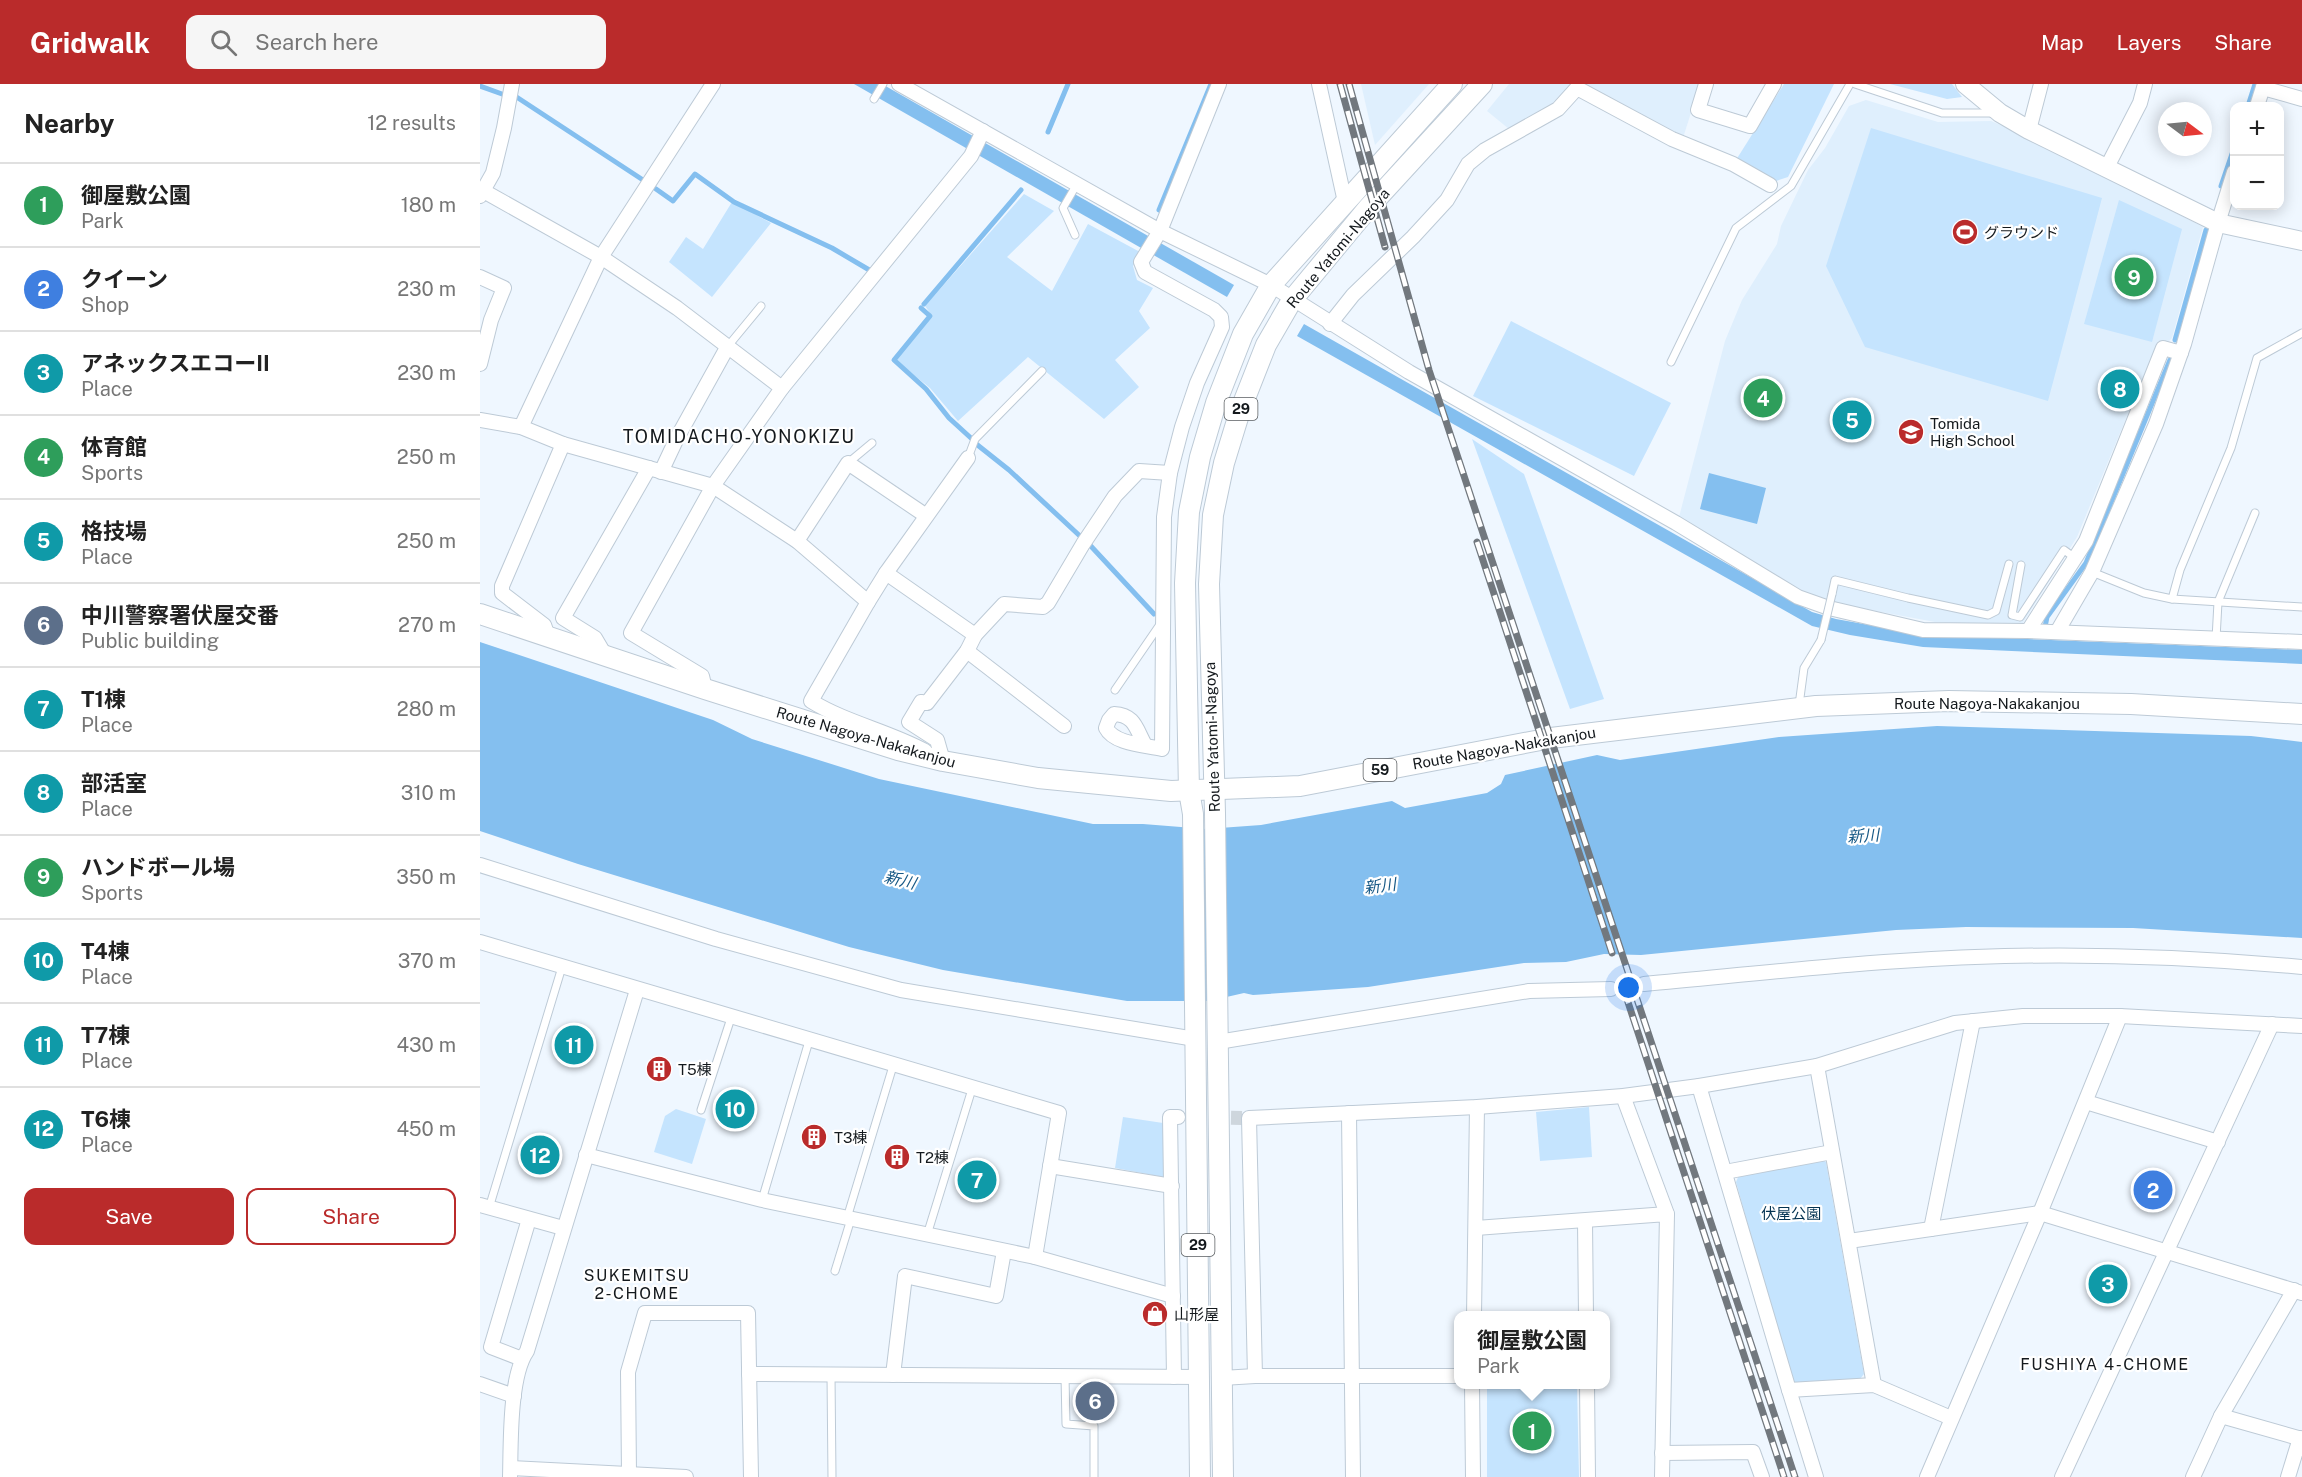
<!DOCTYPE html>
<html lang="en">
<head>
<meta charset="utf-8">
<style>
	body { margin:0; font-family:"Public Sans","Noto Sans JP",sans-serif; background:#f6f6f6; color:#222 }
	.controls { position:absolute; right:18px; top:18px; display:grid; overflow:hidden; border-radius:12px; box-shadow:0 3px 15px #0003 }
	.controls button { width:54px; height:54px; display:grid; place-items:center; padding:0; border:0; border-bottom:2px solid #e0e0e0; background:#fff; color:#222; font:30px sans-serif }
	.compass { position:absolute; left:1678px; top:18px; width:54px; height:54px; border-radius:50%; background:#fff; box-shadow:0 3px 15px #0003; rotate:106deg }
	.you { position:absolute; left:1149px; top:904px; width:21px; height:21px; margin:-15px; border:4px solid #fff; border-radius:50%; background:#1a73e8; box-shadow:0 0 0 9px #1a73e833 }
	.badge { display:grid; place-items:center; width:39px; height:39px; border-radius:50%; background:#ba2b2b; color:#fff; font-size:20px; font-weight:700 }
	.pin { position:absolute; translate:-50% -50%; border:3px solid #fff; box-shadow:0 2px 6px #0006 }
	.popup { position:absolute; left:974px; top:1227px; width:156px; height:78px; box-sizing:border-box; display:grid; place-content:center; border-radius:12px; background:#fff; filter:drop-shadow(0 2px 4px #0005); font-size:20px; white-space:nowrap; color:#767676 }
	.popup b { font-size:22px; color:#222 }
	.popup::after { content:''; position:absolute; left:50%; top:100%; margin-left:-12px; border:12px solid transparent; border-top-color:#fff }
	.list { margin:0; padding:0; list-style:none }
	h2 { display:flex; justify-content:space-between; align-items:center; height:78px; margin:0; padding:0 24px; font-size:26px }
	h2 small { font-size:20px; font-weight:400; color:#767676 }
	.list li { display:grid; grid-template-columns:39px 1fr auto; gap:18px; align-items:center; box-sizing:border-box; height:84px; padding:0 24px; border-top:2px solid #e0e0e0 }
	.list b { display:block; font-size:22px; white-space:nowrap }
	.list p { margin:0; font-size:20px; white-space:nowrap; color:#767676 }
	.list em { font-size:20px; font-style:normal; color:#767676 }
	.actions { display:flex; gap:12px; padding:18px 24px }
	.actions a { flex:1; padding:14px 0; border:2px solid #ba2b2b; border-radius:12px; text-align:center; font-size:21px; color:#ba2b2b }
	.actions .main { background:#ba2b2b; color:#fff }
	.icon { flex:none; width:33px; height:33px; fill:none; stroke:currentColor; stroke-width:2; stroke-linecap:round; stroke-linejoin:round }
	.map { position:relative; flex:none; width:1822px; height:1393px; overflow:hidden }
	header { display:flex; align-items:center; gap:36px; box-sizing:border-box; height:84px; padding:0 30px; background:#ba2b2b; color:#fff }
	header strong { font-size:28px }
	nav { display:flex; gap:33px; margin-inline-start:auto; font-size:21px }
	.search { width:420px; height:54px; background:#f6f6f6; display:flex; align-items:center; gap:15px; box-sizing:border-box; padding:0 21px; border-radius:12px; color:#767676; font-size:22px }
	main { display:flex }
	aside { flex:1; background:#fff }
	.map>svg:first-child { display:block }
</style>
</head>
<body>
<header>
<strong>Gridwalk</strong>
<div class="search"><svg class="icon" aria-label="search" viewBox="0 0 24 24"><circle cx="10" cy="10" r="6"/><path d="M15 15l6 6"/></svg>Search here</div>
<nav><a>Map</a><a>Layers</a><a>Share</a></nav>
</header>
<main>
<aside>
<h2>Nearby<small>12 results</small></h2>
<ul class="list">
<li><span class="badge" style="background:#2e9e5b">1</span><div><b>御屋敷公園</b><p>Park</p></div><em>180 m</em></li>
<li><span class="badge" style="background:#3f7fe0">2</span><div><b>クイーン</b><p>Shop</p></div><em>230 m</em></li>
<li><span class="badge" style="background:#0f9aa8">3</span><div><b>アネックスエコーII</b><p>Place</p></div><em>230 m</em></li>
<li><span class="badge" style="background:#2e9e5b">4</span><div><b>体育館</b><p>Sports</p></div><em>250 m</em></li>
<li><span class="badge" style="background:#0f9aa8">5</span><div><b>格技場</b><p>Place</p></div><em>250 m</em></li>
<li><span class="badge" style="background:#5c6f8a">6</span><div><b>中川警察署伏屋交番</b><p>Public building</p></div><em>270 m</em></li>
<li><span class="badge" style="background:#0f9aa8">7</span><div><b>T1棟</b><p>Place</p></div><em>280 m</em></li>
<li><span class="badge" style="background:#0f9aa8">8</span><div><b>部活室</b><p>Place</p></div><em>310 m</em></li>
<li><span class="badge" style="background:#2e9e5b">9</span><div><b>ハンドボール場</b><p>Sports</p></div><em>350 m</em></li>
<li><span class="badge" style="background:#0f9aa8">10</span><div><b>T4棟</b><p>Place</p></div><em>370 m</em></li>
<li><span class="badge" style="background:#0f9aa8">11</span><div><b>T7棟</b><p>Place</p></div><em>430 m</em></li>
<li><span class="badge" style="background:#0f9aa8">12</span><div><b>T6棟</b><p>Place</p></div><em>450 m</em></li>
</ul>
<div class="actions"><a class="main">Save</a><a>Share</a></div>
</aside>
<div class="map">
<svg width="1822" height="1393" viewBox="0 0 1822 1393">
	<rect width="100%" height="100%" fill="#eff7ff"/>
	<g fill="#dfeffd">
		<polygon points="881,0 949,0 895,61"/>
		<polygon points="1029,0 1093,0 1066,25 1029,45 1007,27"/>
		<polygon points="1099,0 1220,0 1203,54"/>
		<polygon points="1386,16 1458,38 1511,37 1544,51 1723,143 1692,254 1686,260 1678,257 1597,453 1541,542 1455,538 1369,522 1319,508 1198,437 1245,257 1262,216 1297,160 1301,142 1328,86 1345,64 1369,22"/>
	</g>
	<g fill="#c5e4fe">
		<polygon points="1304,0 1354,0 1308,93 1296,97 1256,76"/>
		<polygon points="1410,0 1472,0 1482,13 1467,15"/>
		<polygon points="1391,44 1622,114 1568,317 1385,263 1346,182"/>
		<polygon points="544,110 574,127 527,173 572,207 608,140 660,168 653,182 657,196 673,204 659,227 670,244 635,276 659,303 624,335 548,273 478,337 450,304 414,275 450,229 445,222"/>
		<polygon points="1639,116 1702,145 1672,258 1604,240"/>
		<polygon points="252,118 291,139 232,213 189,178 206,153 223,165"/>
		<polygon points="1031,237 1191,319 1154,392 993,312"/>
		<polygon points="992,355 1044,390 1124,615 1090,625"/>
		<polygon points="1109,1023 1112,1073 1060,1077 1056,1028"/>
		<polygon points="196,1025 226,1035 212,1080 174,1068 185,1032"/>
		<polygon points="643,1033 683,1039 683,1093 635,1084"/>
		<polygon points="1340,1075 1346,1078 1384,1290 1380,1295 1312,1299 1256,1098 1259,1091"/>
		<polygon points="1007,1301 1097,1301 1099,1393 1007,1393"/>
	</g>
	<g fill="#84bfef">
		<polygon points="374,0 402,0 754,201 747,213"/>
		<polygon points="824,240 1332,528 1356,535 1445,551 1822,566 1822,580 1443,563 1370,551 1332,542 817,252"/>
		<polygon points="1229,389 1286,404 1277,440 1220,425"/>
		<polygon points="0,558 233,636 272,655 399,695 613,740 663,740 726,745 781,741 912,717 925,724 1007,709 1021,700 1025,691 1117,671 1140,676 1299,653 1457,642 1771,652 1822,658 1822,854 1653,844 1486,843 1416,846 1161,871 1124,870 1086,878 1044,879 888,903 773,911 764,909 729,917 647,917 463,886 369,863 98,780 0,747"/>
	</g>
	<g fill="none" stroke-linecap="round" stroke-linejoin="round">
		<g stroke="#84bfef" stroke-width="5">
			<polyline points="0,2 22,10"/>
			<polyline points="35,12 163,96"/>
			<polyline points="1768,22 1775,0"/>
			<polyline points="568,48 588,0"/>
			<polyline points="1741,102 1754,64"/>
			<polyline points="176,105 193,117 215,90 254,118 352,164 391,187"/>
			<polyline points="679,126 731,0"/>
			<polyline points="444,220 541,106"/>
			<polyline points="441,224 450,232 414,276 446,305 469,334 492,355"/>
			<polyline points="1695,256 1726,146"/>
			<polyline points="495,359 529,386 601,453"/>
			<polyline points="608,459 674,530"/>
			<polyline points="1565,543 1567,533 1606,479 1690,276"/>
		</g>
		<polyline stroke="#ced6dd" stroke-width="14" stroke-dasharray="14 7" stroke-linecap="butt" points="709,1033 762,1034"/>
		<g stroke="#bdcad6" stroke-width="9">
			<g id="lane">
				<polyline points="1375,0 1462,29 1514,29"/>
				<polyline points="394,15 403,0"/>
				<polyline points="595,151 583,124 597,100"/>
				<polyline points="248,262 281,222"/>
				<polyline points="1191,278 1256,144 1311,102 1370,0"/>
				<polyline points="488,374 495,355 562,287"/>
				<polyline points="368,379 392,359"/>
				<polyline points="1541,481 1532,531 1540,533 1584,466 1595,474"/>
				<polyline points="1612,488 1664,509 1692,515 1822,523"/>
				<polyline points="1352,510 1355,496 1428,514 1508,531 1516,527 1529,480"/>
				<polyline points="1692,515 1700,486 1751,364 1777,274 1822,249"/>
				<polyline points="1736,555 1738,518 1775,429"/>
				<polyline points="635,606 681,539"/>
				<polyline points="1319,621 1324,584 1341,556"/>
				<polyline points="221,1026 251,934"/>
				<polyline points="282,1116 329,957"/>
				<polyline points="9,1124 82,883"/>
				<polyline points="367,1134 413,982"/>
				<polyline points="447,1151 492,1005"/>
				<polyline points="355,1187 371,1135"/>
				<polyline points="351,1291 352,1393"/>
				<polyline points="585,1292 586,1340 614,1342 614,1393"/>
			</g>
		</g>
		<g stroke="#bdcad6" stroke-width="16">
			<g id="street">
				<polyline points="419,0 680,147 791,201 929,288 1196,439 1318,513 1349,524 1443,546 1548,547 1822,558"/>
				<polyline points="839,0 865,118"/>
				<polyline points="1226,0 1218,26 1270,42 1294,0"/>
				<polyline points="1783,4 1822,15"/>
				<polyline points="1777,22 1784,0"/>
				<polyline points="1549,46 1561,0"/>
				<polyline points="1627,83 1660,19 1665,0"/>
				<polyline points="0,105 121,173 197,224 302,304"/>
				<polyline points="0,112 13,89 24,44 32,0"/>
				<polyline points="0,193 24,204 11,236 0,280"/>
				<polyline points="850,240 873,211 933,153 967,116 988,80 1005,66 1078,25 1097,4 1192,55 1253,80 1290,101"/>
				<polyline points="0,336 41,343 83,360 233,402 317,457 388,518 406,489 495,551 524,520 563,523 568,519 603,460 635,412 659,387 690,389"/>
				<polyline points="41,343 121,173 233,0"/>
				<polyline points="181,388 197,354 248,262"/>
				<polyline points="317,457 368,379 445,431"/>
				<polyline points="406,489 488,374"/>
				<path d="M388,518L331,617C367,639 408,647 445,667"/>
				<polyline points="1548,547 1606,457 1683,264 1701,269"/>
				<polyline points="1577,548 1612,488 1676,340 1704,260 1738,139 1754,88"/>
				<polyline points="68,552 64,541 22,509 22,502 83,360"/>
				<polyline points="487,567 584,642"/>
				<polyline points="125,571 115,554 83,534 169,384"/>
				<polyline points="225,605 222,592 151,549 233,402 302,304 491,72 503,47"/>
				<path d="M665,661C656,645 655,631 634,630L629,636L626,644C634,660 665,661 682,665L684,433L690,389L702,343L717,299L742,243L741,233L734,226L665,188L661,178L680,147L739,0"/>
				<polyline points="463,677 457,656 429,638 441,618 447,619 487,567 495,551"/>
				<polyline points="0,781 236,855 421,906 715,955"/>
				<polyline points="0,858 579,1029 555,1173"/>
				<path d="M1164,900C1274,890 1385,877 1495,873C1604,869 1713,873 1822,883"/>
				<polyline points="738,958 1049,907 1131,905"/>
				<polyline points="1337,982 1394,1301"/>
				<polyline points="1219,1002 1309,1306 1394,1301 1471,1334"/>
				<polyline points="1143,1012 1187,1130"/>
				<polyline points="1606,1018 1738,1058"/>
				<polyline points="869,1029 873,1393"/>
				<polyline points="106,1071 282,1116 555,1173 693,1212"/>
				<polyline points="570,1082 692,1102"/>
				<polyline points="1245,1088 1352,1068"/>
				<polyline points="0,1121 83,1144"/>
				<polyline points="1105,1137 1106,1232"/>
				<polyline points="996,1144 1187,1130 1182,1393"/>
				<polyline points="1451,1145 1493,937"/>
				<polyline points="1369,1157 1560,1129 1822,1209"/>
				<polyline points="994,1232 997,1023"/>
				<polyline points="42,1275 11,1263 49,1135"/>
				<polyline points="269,1290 719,1293"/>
				<polyline points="413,1291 425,1192 516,1212 524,1167"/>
				<polyline points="775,1292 769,1034 997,1023 1143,1012 1219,1002 1337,982 1475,939 1543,932 1640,932 1822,942"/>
				<polyline points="694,1293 690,1033 698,1033"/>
				<polyline points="742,1294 775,1292 978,1292"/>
				<polyline points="0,1300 34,1312"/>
				<polyline points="992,1300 993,1393"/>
				<polyline points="1107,1300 1108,1393"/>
				<polyline points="1309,1306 1336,1393"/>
				<polyline points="1741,1332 1822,1355"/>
				<polyline points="1182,1369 1273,1368 1282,1393"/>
				<polyline points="31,1384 206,1393"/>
				<polyline points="149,1390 148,1288 165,1229 268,1229 271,1393"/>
				<path d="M30,1393C31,1361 29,1293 47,1267L157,906"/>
				<polyline points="1447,1393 1560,1129 1640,932"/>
				<polyline points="1582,1393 1792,940"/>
				<polyline points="1713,1393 1741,1332 1814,1206"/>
				<polyline points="1808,1393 1820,1354"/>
			</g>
		</g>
		<g stroke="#bdcad6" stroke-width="20">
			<polyline id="secondary" points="1485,0 1520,29 1549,46 1738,139 1822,157"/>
		</g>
		<g stroke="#bdcad6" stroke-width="22">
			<g id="primary">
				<polyline points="0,530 225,605 418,666 463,677 558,694 691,707 820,702 1071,654 1336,622 1469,617 1651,620 1822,630"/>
				<polyline points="720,1393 713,730 709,707 705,499 709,428 720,373 736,319 763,250 791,201 972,0"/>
				<polyline points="743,1393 735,729 729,500 733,431 744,379 760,327 786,261 812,216 889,123 1002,0"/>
			</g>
		</g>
		<use href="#lane" stroke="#fff" stroke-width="7"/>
		<use href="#street" stroke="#fff" stroke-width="14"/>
		<use href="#secondary" stroke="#fff" stroke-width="18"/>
		<use href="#primary" stroke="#fff" stroke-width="20"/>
		<g stroke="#72787e" stroke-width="7">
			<g id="rail">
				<polyline points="860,0 905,163"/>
				<polyline points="869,0 949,286 1315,1393"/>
				<polyline points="997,458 1132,869"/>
				<polyline points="1144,906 1304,1393"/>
			</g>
		</g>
		<use href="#rail" stroke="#fff" stroke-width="4.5" stroke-dasharray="14" stroke-linecap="butt"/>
		<g stroke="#bdcad6" stroke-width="9" stroke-linecap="butt">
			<polyline id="lane-bridge" points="1341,556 1352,510"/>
		</g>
		<use href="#lane-bridge" stroke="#fff" stroke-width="7"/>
	</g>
	<defs>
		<g id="stadium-disc" transform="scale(1.35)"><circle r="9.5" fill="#ba2b2b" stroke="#fff"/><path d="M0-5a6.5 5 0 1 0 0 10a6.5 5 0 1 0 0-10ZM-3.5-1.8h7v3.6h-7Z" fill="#fff"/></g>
		<g id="school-disc" transform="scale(1.35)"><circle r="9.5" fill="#ba2b2b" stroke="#fff"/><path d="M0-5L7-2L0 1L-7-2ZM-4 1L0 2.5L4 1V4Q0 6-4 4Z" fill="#fff"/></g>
		<g id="building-disc" transform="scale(1.35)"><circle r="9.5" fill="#ba2b2b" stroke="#fff"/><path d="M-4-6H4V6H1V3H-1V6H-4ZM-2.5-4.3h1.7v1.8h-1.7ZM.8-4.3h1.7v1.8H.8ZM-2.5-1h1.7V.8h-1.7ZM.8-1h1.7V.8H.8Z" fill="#fff"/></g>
		<g id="shop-disc" transform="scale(1.35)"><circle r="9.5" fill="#ba2b2b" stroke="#fff"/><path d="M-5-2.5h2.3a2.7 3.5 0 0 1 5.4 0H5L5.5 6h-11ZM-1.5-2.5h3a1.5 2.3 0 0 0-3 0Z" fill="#fff"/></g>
	</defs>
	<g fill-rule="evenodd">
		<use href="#stadium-disc" x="1485" y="148"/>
		<use href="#school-disc" x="1431" y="348"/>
		<use href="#building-disc" x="179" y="985"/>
		<use href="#building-disc" x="334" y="1053"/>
		<use href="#building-disc" x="417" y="1073"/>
		<use href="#shop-disc" x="675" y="1230"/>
	</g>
	<g text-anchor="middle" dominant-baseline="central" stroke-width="4.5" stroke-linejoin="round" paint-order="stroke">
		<g fill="#fff" stroke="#5a5e61" stroke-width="1.5">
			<rect x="744.5" y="314" width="33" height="22" rx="4.5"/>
			<rect x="883.5" y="675" width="33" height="22" rx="4.5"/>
			<rect x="701.5" y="1150" width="33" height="22" rx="4.5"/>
		</g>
		<g font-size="14" font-weight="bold" fill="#14191d">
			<text x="761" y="325">29</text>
			<text x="900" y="686">59</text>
			<text x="718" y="1161">29</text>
		</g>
		<g font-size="15" fill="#14191d" stroke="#fff" text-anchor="start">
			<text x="1504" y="148">グラウンド</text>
			<text x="1450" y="339">Tomida<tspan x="1450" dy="17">High School</tspan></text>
			<text x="198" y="985">T5棟</text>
			<text x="354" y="1053">T3棟</text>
			<text x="436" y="1073">T2棟</text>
			<text x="694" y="1230">山形屋</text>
		</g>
		<g font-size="15" fill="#14191d" stroke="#fff">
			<text transform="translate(858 164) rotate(-50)">Route Yatomi-Nagoya</text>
			<text x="1507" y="619">Route Nagoya-Nakakanjou</text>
			<text transform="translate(386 653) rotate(16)">Route Nagoya-Nakakanjou</text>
			<text transform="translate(732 653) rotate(-92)">Route Yatomi-Nagoya</text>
			<text transform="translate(1024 664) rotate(-10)">Route Nagoya-Nakakanjou</text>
		</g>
		<g font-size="15" fill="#043352" stroke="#fff">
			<text x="1311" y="1129">伏屋公園</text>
		</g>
		<g font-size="16" font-style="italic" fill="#175986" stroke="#fff">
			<text transform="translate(1383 752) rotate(-4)">新川</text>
			<text transform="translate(420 796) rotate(14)">新川</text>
			<text transform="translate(900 802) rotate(-7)">新川</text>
		</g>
		<g font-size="16" letter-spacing="1.5" fill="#14191d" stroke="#fff">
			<text x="157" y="1191">SUKEMITSU<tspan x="157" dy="18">2-CHOME</tspan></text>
			<text x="1625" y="1280">FUSHIYA 4-CHOME</text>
		</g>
		<g font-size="18" letter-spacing="1.5" fill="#14191d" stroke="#fff">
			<text x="259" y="352">TOMIDACHO-YONOKIZU</text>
		</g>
	</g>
</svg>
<div class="controls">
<button>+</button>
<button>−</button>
</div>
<svg class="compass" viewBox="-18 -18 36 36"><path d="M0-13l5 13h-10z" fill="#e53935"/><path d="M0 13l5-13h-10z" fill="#767676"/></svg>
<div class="you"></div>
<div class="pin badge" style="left:1052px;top:1347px;background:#2e9e5b">1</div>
<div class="popup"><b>御屋敷公園</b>Park</div>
<div class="pin badge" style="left:1673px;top:1106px;background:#3f7fe0">2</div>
<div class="pin badge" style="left:1628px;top:1200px;background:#0f9aa8">3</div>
<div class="pin badge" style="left:1283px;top:314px;background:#2e9e5b">4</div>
<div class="pin badge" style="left:1372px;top:336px;background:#0f9aa8">5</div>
<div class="pin badge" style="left:615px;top:1317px;background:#5c6f8a">6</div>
<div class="pin badge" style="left:497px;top:1096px;background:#0f9aa8">7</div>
<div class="pin badge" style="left:1640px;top:305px;background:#0f9aa8">8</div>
<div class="pin badge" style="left:1654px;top:193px;background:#2e9e5b">9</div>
<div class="pin badge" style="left:255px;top:1025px;background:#0f9aa8">10</div>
<div class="pin badge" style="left:94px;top:961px;background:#0f9aa8">11</div>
<div class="pin badge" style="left:60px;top:1071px;background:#0f9aa8">12</div>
</div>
</main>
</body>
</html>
